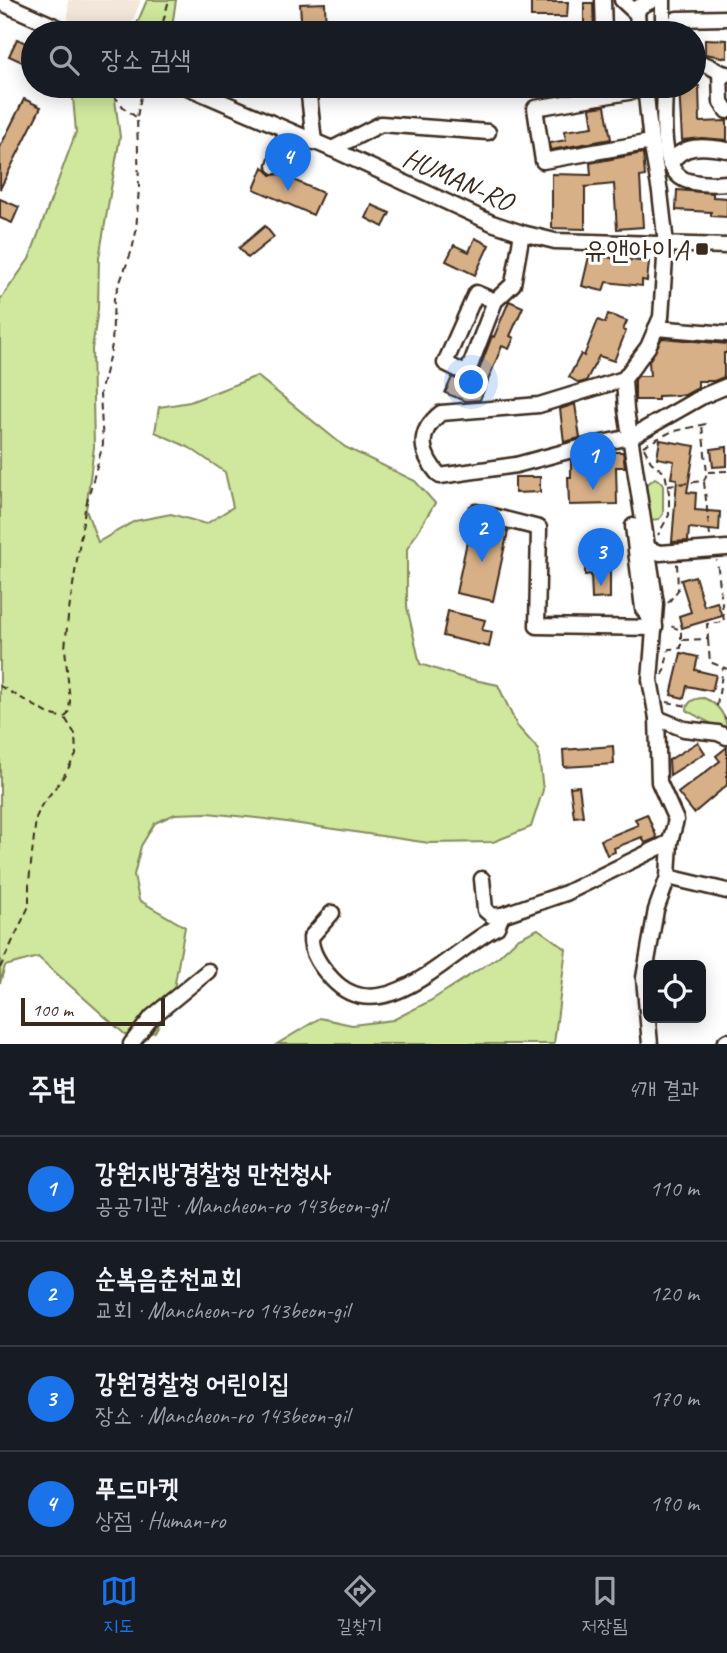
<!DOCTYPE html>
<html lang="ko">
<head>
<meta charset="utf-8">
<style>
	body { margin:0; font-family:Caveat,"Poor Story",sans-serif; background:#20242c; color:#f1f3f6 }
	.controls { position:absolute; right:21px; bottom:21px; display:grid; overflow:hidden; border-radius:10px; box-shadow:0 4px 18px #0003 }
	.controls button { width:63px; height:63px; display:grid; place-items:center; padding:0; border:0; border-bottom:2px solid #363941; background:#171b24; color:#f1f3f6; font:35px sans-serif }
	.scale { position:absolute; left:21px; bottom:18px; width:144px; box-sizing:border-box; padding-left:7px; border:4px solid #3b2a1e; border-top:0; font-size:19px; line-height:24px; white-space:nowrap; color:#3b2a1e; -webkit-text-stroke:5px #fff; paint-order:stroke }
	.you { position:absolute; left:472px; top:383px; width:24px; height:24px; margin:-18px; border:5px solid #fff; border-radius:50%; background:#1a73e8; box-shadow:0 0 0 10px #1a73e833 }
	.badge { display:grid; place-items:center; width:46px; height:46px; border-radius:50%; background:#1a73e8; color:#fff; font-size:23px; font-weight:700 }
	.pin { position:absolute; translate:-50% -58px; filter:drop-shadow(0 2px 4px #0008) }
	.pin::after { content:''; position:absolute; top:37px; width:24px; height:21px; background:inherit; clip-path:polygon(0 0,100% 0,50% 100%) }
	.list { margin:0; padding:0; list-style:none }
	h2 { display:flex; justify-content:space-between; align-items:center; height:91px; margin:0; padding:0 28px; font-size:30px }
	h2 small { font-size:23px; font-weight:400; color:#9ea1a6 }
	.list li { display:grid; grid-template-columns:46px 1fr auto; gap:21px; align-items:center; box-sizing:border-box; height:105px; padding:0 28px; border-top:2px solid #363941 }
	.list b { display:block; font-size:26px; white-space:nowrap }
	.list p { margin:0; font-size:23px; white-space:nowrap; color:#9ea1a6 }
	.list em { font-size:23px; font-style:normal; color:#9ea1a6 }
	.icon { flex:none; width:38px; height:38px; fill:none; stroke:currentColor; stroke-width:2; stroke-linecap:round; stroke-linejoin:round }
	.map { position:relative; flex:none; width:727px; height:1044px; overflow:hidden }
	.search { position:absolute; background:#171b24; box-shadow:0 4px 18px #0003; left:21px; right:21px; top:21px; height:77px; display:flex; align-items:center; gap:18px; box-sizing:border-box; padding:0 24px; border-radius:38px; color:#9ea1a6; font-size:26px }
	.sheet { height:511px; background:#171b24 }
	nav { display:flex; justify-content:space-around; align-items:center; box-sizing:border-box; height:98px; border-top:2px solid #363941; background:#171b24; font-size:19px; color:#9ea1a6 }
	nav a { display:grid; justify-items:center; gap:4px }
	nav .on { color:#1a73e8 }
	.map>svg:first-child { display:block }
</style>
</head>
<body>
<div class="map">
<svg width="727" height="1044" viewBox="0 0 727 1044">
	<rect width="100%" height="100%" fill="#fff"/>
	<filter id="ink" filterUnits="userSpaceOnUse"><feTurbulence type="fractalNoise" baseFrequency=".0143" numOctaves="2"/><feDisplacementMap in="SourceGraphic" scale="14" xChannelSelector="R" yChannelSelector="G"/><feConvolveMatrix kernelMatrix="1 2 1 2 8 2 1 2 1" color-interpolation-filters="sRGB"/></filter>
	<g filter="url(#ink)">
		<polygon fill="#f3e7db" points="68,0 141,0 128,33 96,33 68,21"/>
		<g fill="#cfe89d" stroke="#85895e" stroke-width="2">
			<polygon points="147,0 176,0 171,33 133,33"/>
			<polygon points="72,86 107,86 114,92 120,137 99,258 98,309 92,349 94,447 86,510 98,542 135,521 171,514 206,524 233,507 225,472 190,448 155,432 159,407 190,402 257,376 345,447 415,481 435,503 407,549 407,607 420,664 460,677 498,685 517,726 538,749 543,790 531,827 493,842 429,843 266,819 207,813 175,814 155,823 141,846 134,875 139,900 185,927 172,1000 155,1032 130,1039 38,957 5,966 0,983 0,300 29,259 76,132"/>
			<polygon points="655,478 663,483 663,514 659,519 650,520 647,518 644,487"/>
			<path d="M704,698C719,704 727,717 727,732L687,711C687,701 695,698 704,698Z"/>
			<polygon points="538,929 566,949 554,1044 277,1044 320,1018 352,1025 393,1020 430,1001 498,957 517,939"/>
		</g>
		<g fill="#d7b088" stroke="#3b2a1e" stroke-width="2">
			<polygon points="531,2 568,2 567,17 531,17"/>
			<polygon points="325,3 326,33 302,33 300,4"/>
			<polygon points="584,3 593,3 594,32 584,32"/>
			<polygon points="17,39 33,46 33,67 9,56"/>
			<polygon points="705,39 727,40 727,58 705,54"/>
			<polygon points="679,86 699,86 700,122 727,121 727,140 702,138 682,140"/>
			<polygon points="24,99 41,107 0,189 0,147"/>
			<polygon points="605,106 611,139 551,150 550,143 566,140 564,131 593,127 590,108"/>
			<polygon points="643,153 645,176 640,177 643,227 617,229 614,184 585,187 585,229 552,228 552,174 591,175 590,163"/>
			<polygon points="263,167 271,175 280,174 323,193 313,215 254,189"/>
			<polygon points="677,190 713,193 713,197 727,198 727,217 711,216 711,212 676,210"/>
			<polygon points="0,199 19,207 12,223 0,218"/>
			<polygon points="372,205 390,213 383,227 366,218"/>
			<polygon points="265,226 274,237 248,258 239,248"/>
			<polygon points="475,238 489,245 475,275 446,261 454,245 469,252"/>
			<polygon points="590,252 611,258 649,262 647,281 642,280 642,286 606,282 603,291 582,286"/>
			<polygon points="509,301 523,307 510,336 514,338 509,349 502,346 480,400 465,401 445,393 452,377 467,384 476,378 492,336 494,337"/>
			<polygon points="608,314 627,321 623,330 626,331 614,361 599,356 586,381 579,383 569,377 581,354 584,356 598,320 605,323"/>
			<polygon points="662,338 727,344 727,353 724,353 724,377 714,381 698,381 698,388 685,395 658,396 658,400 635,400 635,380 638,376 650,376 649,361"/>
			<polygon points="575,404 580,438 564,442 560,409"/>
			<polygon points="660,440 695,446 687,492 696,493 695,510 720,512 719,531 689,528 688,541 672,542 677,479 671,478 674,461 657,458"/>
			<polygon points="727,447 727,466 713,467 711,449"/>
			<polygon points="604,452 623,452 625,467 616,467 617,504 569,505 568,477 571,477 571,461 597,460 597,454"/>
			<polygon points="515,477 540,477 540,492 515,493"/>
			<polygon points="471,523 508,531 493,601 456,593"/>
			<polygon points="610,559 610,598 592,599 591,574 585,575 585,560"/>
			<polygon points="695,576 704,606 717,602 722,616 682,628 679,616 691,612 681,580"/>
			<polygon points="448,611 485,620 482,630 492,632 489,647 443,636"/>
			<polygon points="681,653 698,657 695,670 716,675 712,691 687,686 684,698 671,695"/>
			<polygon points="698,742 705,753 670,775 669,760"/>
			<polygon points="613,746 614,764 564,767 563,750"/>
			<polygon points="727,747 727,785 694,813 678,793 720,761 716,756"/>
			<polygon points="579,786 583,816 574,817 570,787"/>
			<polygon points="647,814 657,838 645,843 642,837 614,848 615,852 607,855 601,840 638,825 635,819"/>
		</g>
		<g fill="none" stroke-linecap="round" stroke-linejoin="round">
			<g stroke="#3b2a1e" stroke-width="19">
				<g id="minor">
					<polyline points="603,0 604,33"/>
					<polyline points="622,0 637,14 639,33"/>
					<polyline points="663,0 663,33"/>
					<polyline points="0,2 70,33"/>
					<polyline points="637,14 639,7 653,0"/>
					<polyline points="677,19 727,18"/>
					<path d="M694,62C712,63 715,73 727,74"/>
					<polyline points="720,73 721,102 727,111"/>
					<polyline points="185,86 332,149 492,223 522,233 555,241 727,246"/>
					<polyline points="308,86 314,142"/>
					<path d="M665,86C665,111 657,172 688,181C700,184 715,184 727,183"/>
					<polyline points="646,89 535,108 543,161 651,142"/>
					<polyline points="332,149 381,124 488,132"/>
					<path d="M670,165C681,143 705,146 727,150"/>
					<polyline points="275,166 287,130"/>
					<polyline points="495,301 467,374 445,363 476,293 495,301 513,284 522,233"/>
					<polyline points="656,328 727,334"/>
					<path d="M624,379L539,405L441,413C415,433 421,455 440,476L516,465L587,446L631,437L703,396L727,386"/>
					<polyline points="476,512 539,528 537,626 655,628"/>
					<polyline points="633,526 643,609 655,626"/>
					<polyline points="646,548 660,553 727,548"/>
					<polyline points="657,718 684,729 718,733 727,737"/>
					<polyline points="668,877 727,891"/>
					<polyline points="482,879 485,910 492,916 502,915 566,893 670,842 676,820 659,782 657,718 650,680 656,604 626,410 624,379 648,347 661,317 666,244 660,192 651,142 645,86"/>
					<path d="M332,913L311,937C310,953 322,968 332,979C382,1033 452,949 497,927L502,915"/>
					<polyline points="131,1044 152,1017 208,971"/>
					<polyline points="650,1044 644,978 656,910 668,877 670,842"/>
					<polyline points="724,1044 727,1041"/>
				</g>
			</g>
			<g stroke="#3b2a1e" stroke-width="2" stroke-dasharray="7 5" stroke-linecap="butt">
				<polyline points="160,33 169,0"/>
				<polyline points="106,86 125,109 136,117"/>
				<polyline points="643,446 671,432 710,423"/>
				<polyline points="644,448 651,462 665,473 669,493 669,515 658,535"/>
				<polyline points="708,472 727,471"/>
				<polyline points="704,482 710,536"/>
				<polyline points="668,485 704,481 707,473 702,425"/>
				<polyline points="668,603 678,590 677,563"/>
				<polyline points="682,640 708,639 707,624 724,622 717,560"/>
				<polyline points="708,640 710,662 727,669"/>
				<polyline points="663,675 669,649 681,648 681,630 668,625"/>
				<polyline points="0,686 49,714 64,718"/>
				<polyline points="667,702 687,706"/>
				<polyline points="717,706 723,668"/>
				<polyline points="65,717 68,714 70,702 65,648 68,617 85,509 103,444 100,394 112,345 114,298 132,250 136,232 139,187 137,117 143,86"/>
				<polyline points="724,717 727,719"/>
				<polyline points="0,968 29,906 29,882 36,818 41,806 62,779 76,755 75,734 65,718"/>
			</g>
			<use href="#minor" stroke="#fff" stroke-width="14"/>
		</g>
	</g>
	<rect fill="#3b2a1e" stroke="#fff" stroke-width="2.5" x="695" y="242" width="14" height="14" rx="3.5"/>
	<g text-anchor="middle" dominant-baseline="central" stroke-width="6" stroke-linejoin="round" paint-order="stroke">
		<g font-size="28" fill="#3b2a1e" stroke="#fff">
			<text transform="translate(458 179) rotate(24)">HUMAN-RO</text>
		</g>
		<g font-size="28" fill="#3b2a1e" stroke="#fff" text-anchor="end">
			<text x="688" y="249">유앤아이A</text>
		</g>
	</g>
</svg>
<div class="controls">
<button><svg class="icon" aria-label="locate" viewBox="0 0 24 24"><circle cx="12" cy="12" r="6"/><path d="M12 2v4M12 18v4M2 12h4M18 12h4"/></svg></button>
</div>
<div class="scale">100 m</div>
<div class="you"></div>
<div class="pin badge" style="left:593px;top:490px">1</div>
<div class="pin badge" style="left:482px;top:562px">2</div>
<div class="pin badge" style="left:601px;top:586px">3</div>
<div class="pin badge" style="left:288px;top:191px">4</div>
<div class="search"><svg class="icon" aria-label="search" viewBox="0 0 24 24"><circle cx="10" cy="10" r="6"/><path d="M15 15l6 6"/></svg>장소 검색</div>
</div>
<section class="sheet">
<h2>주변<small>4개 결과</small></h2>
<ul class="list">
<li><span class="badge">1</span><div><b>강원지방경찰청 만천청사</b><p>공공기관 · Mancheon-ro 143beon-gil</p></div><em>110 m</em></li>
<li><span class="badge">2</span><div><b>순복음춘천교회</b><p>교회 · Mancheon-ro 143beon-gil</p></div><em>120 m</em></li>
<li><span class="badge">3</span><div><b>강원경찰청 어린이집</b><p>장소 · Mancheon-ro 143beon-gil</p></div><em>170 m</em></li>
<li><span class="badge">4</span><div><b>푸드마켓</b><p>상점 · Human-ro</p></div><em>190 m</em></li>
</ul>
</section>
<nav>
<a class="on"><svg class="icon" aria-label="map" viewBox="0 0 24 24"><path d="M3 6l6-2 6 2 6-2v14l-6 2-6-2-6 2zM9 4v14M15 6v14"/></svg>지도</a>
<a><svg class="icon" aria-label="directions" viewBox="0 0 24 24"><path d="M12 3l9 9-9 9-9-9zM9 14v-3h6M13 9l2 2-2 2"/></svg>길찾기</a>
<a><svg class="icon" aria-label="saved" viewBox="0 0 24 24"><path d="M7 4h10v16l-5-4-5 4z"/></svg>저장됨</a>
</nav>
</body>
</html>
